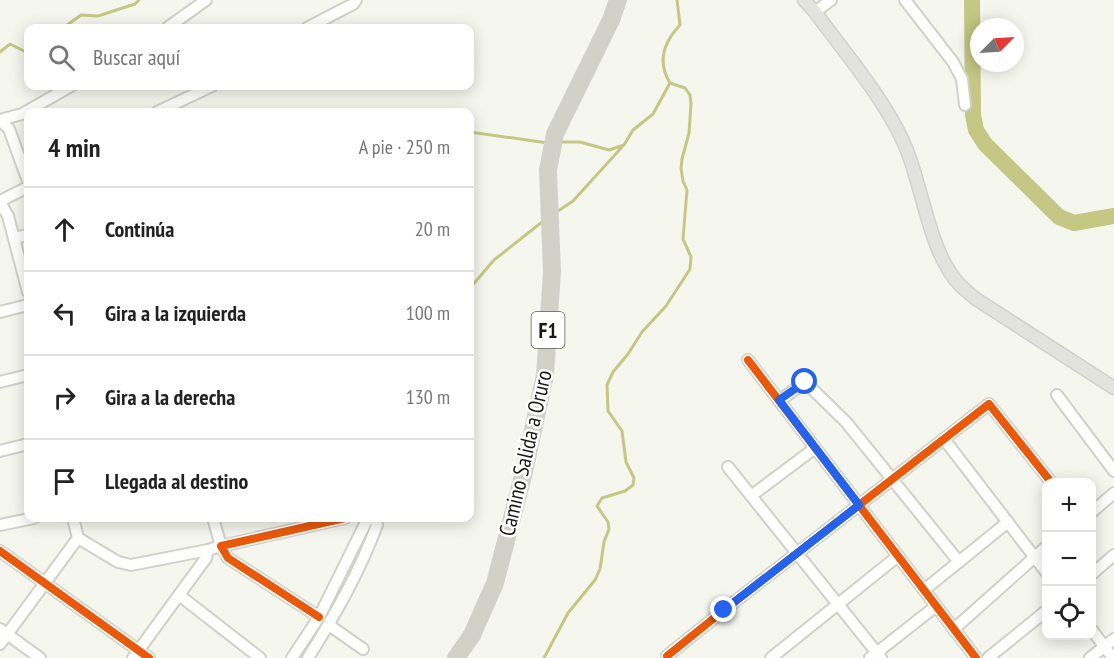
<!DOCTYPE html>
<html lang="es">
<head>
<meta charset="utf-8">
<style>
	body { margin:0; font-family:"PT Sans Narrow",sans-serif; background:#f6f6f6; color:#222 }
	.controls { position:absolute; right:18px; bottom:18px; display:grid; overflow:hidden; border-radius:12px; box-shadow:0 3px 15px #0003 }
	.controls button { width:54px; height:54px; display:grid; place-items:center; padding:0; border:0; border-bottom:2px solid #e0e0e0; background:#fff; color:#222; font:30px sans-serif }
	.compass { position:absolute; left:970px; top:18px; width:54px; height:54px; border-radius:50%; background:#fff; box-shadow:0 3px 15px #0003; rotate:66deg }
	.stop { position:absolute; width:18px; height:18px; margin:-14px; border:4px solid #2563eb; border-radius:50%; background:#fff }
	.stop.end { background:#2563eb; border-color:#fff; box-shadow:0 2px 6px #0008 }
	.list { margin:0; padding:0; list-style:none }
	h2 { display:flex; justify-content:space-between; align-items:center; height:78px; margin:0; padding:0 24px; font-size:26px }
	h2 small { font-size:20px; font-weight:400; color:#767676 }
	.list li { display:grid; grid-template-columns:39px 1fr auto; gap:18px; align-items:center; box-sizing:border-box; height:84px; padding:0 24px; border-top:2px solid #e0e0e0 }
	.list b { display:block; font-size:22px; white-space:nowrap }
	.list em { font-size:20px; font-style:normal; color:#767676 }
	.icon { flex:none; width:33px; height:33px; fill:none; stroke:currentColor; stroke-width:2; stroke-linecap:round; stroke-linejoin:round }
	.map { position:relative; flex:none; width:1114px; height:658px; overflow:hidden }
	.search { position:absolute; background:#fff; box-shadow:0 3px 15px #0003; left:24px; top:24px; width:450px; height:66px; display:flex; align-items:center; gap:15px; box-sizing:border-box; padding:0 21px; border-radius:12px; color:#767676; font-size:22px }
	.panel { position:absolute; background:#fff; box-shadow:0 3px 15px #0003; left:24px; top:108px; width:450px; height:414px; border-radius:12px }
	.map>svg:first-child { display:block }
</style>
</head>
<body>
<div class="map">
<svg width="1114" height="658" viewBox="0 0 1114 658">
	<rect width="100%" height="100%" fill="#f5f6ee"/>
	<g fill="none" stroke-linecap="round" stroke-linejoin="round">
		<g stroke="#c4c884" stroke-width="3">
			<polyline points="63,28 81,15 98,16 135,4 139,0"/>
			<polyline points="0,52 10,44 28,53"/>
			<polyline points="470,132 548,143"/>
			<polyline points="562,142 580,142 609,150 624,145 633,130 653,114 670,83"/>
			<polyline points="558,211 573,201 622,147"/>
			<polyline points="470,288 494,260 542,222"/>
			<path d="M544,658L568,613L595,580L600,569L604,542L609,529L608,522L597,506L602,498L625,491L633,485L634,478L626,462L622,431L608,411L607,385L613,372L628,354L642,332L666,306L690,269L691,257L683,239L687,190L683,181L681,168L682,159L689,133L691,104L690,95L685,88L670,83C657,62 664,42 680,25L677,0"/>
		</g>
		<polyline stroke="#c4c884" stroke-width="16" points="972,0 973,115 976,130 985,144 1059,217 1074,223 1114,216"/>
		<g stroke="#d0d1ca" stroke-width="14">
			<g id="minor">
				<polyline points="905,0 953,62 962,79 965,105"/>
				<polyline points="815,12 831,0"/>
				<polyline points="167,28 206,0"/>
				<polyline points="307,28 353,4 356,0"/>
				<polyline points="157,112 212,86"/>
				<polyline points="0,120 22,114 71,86"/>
				<polyline points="0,120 9,129 28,181"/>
				<polyline points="0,201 28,187"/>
				<polyline points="0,202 8,216 28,292"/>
				<polyline points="14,238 28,235"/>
				<polyline points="0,312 28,305"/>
				<polyline points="748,360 976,658"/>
				<polyline points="0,382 28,375"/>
				<polyline points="1057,395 1114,471"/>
				<polyline points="779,401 805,382 846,422 959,562"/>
				<polyline points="944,439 1046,572"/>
				<polyline points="0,451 28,444"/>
				<polyline points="728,467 881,658"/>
				<polyline points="751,496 815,448"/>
				<polyline points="1092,512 1114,493"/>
				<polyline points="0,525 34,518"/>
				<polyline points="78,538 118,562 131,565 208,550"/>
				<polyline points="0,551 149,658"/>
				<polyline points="1092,574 1114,555"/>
				<polyline points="924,590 1008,522"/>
				<polyline points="179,595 260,658"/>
				<polyline points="319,617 228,558 221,546 345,518"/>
				<polyline points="329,625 363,649"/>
				<polyline points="0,629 40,658"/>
				<polyline points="954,629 1046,547"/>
				<polyline points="1092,630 1113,658"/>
				<polyline points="0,644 78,538 73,518"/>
				<polyline points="667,656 724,610 989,404 1051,482"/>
				<polyline points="133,658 206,558 208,550 221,546 213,518"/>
				<polyline points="292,658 319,617 368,518"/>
				<path d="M308,658C335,615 359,573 377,525L374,518"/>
				<polyline points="771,658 898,556"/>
				<polyline points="870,658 936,606"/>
				<polyline points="988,658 1046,611"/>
				<polyline points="1090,658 1114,639"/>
			</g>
		</g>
		<g stroke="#d1d2ce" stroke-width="15">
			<path id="major" d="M804,0L815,12C845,53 887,102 906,148C923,189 929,251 959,284C964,289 970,294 976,299L1114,388"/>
		</g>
		<g stroke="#d1d2ce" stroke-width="18">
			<polyline id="highway" points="456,658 472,635 495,583 523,476 545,375 552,272 548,170 555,134 611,20 618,0"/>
		</g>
		<use href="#minor" stroke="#fefefc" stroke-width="10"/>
		<use href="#major" stroke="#e2e3dc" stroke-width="12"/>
		<use href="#highway" stroke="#d1d1c7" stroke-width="15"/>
		<g stroke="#fff" stroke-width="11">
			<g id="cycleway">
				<polyline points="748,360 976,658"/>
				<polyline points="0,551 149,658"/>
				<polyline points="319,617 228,558 221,546 345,518"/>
				<polyline points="667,656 724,610 989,404 1051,482"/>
			</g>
		</g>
		<use href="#cycleway" stroke="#e8590c" stroke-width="8"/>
	</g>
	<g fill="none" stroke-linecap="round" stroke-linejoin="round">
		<polyline stroke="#2563eb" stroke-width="8" points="724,610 859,505 779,400 805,382"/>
	</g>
	<g text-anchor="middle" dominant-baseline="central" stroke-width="5" stroke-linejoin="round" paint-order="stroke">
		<rect fill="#fff" stroke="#5d5e5a" stroke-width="1.5" x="531.5" y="312" width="33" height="36" rx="4.5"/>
		<g font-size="21" font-weight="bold" fill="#181913">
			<text x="548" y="330">F1</text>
		</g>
		<g font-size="22" fill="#181913" stroke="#fff">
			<text transform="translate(525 453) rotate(-77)">Camino Salida a Oruro</text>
		</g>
	</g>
</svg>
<div class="controls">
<button>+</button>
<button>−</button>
<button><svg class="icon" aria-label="locate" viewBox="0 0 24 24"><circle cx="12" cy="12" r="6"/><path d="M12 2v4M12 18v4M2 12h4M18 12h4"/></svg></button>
</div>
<svg class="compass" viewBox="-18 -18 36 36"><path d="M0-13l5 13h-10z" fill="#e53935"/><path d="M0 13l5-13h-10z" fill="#767676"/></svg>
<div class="stop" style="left:805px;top:382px"></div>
<div class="stop end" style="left:724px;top:610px"></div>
<div class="search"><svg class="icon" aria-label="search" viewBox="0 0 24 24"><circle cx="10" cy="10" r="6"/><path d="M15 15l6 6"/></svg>Buscar aquí</div>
<section class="panel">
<h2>4 min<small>A pie · 250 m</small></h2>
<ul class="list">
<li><svg class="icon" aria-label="ahead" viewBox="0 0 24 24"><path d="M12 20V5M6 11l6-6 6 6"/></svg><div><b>Continúa</b></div><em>20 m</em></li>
<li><svg class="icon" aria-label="left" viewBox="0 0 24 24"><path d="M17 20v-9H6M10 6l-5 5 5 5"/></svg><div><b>Gira a la izquierda</b></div><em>100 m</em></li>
<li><svg class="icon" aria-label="right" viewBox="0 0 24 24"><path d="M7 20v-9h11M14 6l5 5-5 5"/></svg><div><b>Gira a la derecha</b></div><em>130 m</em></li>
<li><svg class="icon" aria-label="arrive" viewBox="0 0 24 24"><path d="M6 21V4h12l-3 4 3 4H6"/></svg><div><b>Llegada al destino</b></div></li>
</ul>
</section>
</div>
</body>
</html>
